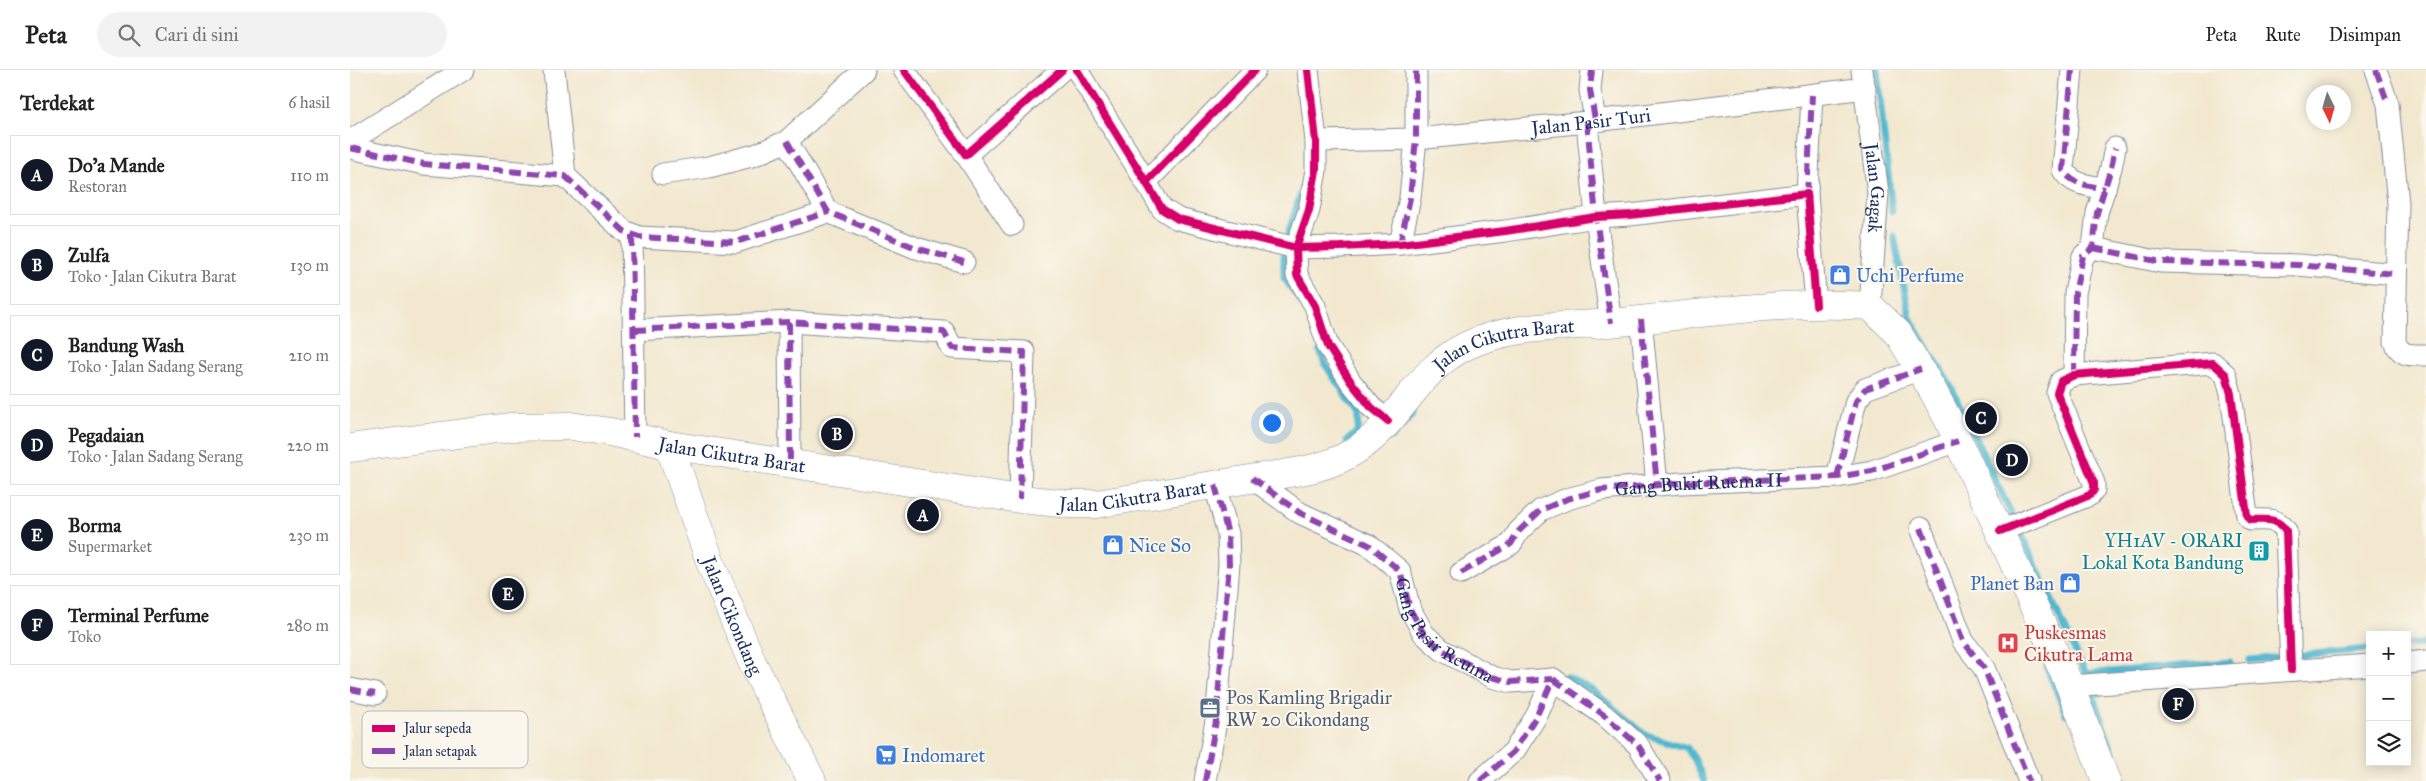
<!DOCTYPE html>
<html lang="id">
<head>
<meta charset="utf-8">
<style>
	body { margin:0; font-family:"IM FELL Great Primer",serif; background:#f2f2f2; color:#222 }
	.controls { position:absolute; right:15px; bottom:15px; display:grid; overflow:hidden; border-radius:0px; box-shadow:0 2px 12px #0003 }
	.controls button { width:45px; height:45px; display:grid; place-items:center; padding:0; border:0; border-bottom:1px solid #e0e0e0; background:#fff; color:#222; font:25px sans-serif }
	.compass { position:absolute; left:1956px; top:15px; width:45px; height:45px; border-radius:50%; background:#fff; box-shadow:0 2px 12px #0003; rotate:175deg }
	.you { position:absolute; left:921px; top:352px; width:18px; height:18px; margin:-12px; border:4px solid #fff; border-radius:50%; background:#1a73e8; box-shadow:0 0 0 8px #1a73e833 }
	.badge { display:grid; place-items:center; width:32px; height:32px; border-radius:50%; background:#111827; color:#fff; font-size:16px; font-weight:700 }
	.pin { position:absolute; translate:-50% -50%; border:2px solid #fff; box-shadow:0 1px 5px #0006 }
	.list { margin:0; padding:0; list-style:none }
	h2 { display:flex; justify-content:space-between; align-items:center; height:65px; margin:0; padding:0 20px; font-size:21px }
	h2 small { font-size:16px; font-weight:400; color:#767676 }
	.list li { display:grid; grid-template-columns:32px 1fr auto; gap:15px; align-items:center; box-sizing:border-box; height:80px; margin:0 10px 10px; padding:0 10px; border:1px solid #e0e0e0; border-radius:0px }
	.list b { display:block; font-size:19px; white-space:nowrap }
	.list p { margin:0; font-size:16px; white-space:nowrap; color:#767676 }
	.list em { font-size:16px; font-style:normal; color:#767676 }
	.icon { flex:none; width:28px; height:28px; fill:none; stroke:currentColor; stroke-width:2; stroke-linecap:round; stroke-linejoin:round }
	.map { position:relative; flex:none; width:2076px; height:711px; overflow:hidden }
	header { display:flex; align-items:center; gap:30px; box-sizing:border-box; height:70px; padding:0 25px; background:#fff; border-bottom:1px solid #e0e0e0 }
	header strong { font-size:24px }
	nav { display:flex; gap:28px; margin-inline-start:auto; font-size:18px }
	.search { width:350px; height:45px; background:#f2f2f2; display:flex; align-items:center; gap:12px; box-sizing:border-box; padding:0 18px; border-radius:28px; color:#767676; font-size:19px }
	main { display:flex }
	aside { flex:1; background:#fff }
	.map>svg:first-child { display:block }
</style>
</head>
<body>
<header>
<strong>Peta</strong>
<div class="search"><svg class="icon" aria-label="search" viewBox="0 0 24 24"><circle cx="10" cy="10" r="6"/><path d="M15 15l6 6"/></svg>Cari di sini</div>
<nav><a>Peta</a><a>Rute</a><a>Disimpan</a></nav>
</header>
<main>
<aside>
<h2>Terdekat<small>6 hasil</small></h2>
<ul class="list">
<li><span class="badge">A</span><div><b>Do'a Mande</b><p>Restoran</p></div><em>110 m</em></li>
<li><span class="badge">B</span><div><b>Zulfa</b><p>Toko · Jalan Cikutra Barat</p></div><em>130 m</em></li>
<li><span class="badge">C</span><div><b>Bandung Wash</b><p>Toko · Jalan Sadang Serang</p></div><em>210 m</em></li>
<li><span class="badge">D</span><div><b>Pegadaian</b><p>Toko · Jalan Sadang Serang</p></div><em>220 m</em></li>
<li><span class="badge">E</span><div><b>Borma</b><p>Supermarket</p></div><em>230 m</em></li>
<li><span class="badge">F</span><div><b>Terminal Perfume</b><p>Toko</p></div><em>280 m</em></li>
</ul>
</aside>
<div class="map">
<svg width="2076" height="711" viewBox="0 0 2076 711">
	<rect width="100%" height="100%" fill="#fbf7ec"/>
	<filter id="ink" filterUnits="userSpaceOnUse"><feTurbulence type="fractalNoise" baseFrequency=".02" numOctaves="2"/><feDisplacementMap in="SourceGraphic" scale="10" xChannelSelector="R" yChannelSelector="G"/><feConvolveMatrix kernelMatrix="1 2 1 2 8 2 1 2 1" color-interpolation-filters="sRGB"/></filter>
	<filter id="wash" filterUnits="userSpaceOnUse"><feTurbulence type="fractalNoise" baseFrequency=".0096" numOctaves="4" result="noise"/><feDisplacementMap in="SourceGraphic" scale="20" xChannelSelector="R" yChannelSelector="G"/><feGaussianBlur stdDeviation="1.12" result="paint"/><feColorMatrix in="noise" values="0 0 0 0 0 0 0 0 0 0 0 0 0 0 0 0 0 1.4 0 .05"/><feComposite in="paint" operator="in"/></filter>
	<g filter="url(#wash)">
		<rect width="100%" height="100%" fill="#f2e8cf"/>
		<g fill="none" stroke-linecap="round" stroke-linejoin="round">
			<g stroke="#51b7d0" stroke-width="7">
				<polyline points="1527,0 1542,141"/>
				<polyline points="938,164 952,120"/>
				<polyline points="1544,166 1560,248 1600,315 1664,450"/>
				<polyline points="934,185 934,208 952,233"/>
				<polyline points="970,281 975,294 1009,345 1008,361 997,371"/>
				<polyline points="1042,367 1063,343"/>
				<polyline points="1671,464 1736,604 1880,592"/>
				<polyline points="2057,575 2076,574"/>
				<polyline points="1952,585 2020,579"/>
				<polyline points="1900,590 1933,587"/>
				<polyline points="1697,598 1716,644"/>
				<polyline points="1216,607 1242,620 1294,664 1337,678 1345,690 1354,711"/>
				<polyline points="1749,623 1742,624 1773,711"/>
			</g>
		</g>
	</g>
	<g filter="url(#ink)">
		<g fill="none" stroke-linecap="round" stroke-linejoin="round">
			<g stroke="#868c96" stroke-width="23">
				<g id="minor">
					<polyline points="204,0 215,106"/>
					<polyline points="554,0 616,85 712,0"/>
					<polyline points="727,0 796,112 905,0"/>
					<polyline points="958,0 966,71 966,100 959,140 946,178 947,205 965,236 978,276 1001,312 1021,337 1038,351"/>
					<polyline points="1242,0 1240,20 1245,50"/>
					<path id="s1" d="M1512,0L1528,123L1520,236"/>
					<path d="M1722,0L1713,100C1722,115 1738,115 1755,119"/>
					<path d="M2026,0L2038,34L2048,133L2045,272C2051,287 2061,285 2076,285"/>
					<polyline points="1237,52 1246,147 1261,253"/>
					<polyline points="0,71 113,0"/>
					<polyline points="437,71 478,142 566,178 614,192"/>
					<path id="s2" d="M966,71L1066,69L1237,52L1515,18"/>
					<polyline points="0,78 74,94 215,106 274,161 289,167 386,172 478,142"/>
					<polyline points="616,85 662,155"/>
					<polyline points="313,104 359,97 405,85 437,71 514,0"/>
					<polyline points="796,112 812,139 828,149 946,178 991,177 1050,174 1155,161 1246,147 1280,145 1457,124 1466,235"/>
					<polyline points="1457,124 1462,25"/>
					<polyline points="282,165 285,367"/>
					<polyline points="1050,174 1060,128 1066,69 1066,0"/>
					<polyline points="1743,178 1811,192 1948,195 2046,204"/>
					<polyline points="1291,249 1307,415"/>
					<polyline points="439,252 440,393"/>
					<polyline points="284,260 439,252 594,262 602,278 674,282 670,429"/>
					<polyline points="1724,305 1725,223 1733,186 1743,178 1747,143 1761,98 1765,78"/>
					<polyline points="1487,407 1506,331 1515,319 1571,299"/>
					<polyline points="902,408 950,443 1019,475 1050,501 1060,539 1074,564 1092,580 1142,607 1161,612 1203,609"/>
					<polyline points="1571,458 1613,571 1634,598 1679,711"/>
					<path d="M1650,461L1740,425L1744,420V413L1707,323L1711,311L1724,305L1863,293L1876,305L1881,324L1897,446L1901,450C1915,450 1928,447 1936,461L1941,600"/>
					<polyline points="1111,503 1161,474 1169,461 1191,440 1217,429 1251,420 1331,413 1487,407 1522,401 1608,371"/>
					<polyline points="2057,593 2076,591"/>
					<polyline points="1203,609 1254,645 1288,675 1310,711"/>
					<polyline points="1720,616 2020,595"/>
					<polyline points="0,619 25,624"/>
					<polyline points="855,711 866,651 879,494 878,464 865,415"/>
					<polyline points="1130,711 1164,681 1187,645 1203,609"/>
				</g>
			</g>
			<g stroke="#868c96" stroke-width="29">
				<g id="tertiary">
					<path id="s3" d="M319,375L361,494L402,592L462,711"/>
				</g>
			</g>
			<g stroke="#868c96" stroke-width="29">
				<g id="secondary">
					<path id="s4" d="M0,378L161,357L221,356L260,362L319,375L670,429L720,434H746C795,426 845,418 894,410C935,403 978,402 1012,376C1053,347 1067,300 1116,276C1159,255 1212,257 1259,253C1346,245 1432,230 1520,236L1548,263L1583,321L1599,351L1720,616L1756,711"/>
				</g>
			</g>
			<use href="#minor" stroke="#fff" stroke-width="21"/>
			<use href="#tertiary" stroke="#fff" stroke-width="28"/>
			<use href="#secondary" stroke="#fff" stroke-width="28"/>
			<g stroke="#8e44ad" stroke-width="6" stroke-dasharray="12 6" stroke-linecap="butt">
				<polyline points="1242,0 1240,20 1245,50"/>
				<path d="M1722,0L1713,100C1722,115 1738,115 1755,119"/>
				<polyline points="2026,0 2038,34"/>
				<polyline points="1237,52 1246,147 1261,253"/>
				<polyline points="437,71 478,142 566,178 614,192"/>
				<polyline points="0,78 74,94 215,106 274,161 289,167 386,172 478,142"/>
				<polyline points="1457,124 1462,25"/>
				<polyline points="282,165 285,367"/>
				<polyline points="1050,174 1060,128 1066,69 1066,0"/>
				<polyline points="1743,178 1811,192 1948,195 2046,204"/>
				<polyline points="1291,249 1307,415"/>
				<polyline points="439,252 440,393"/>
				<polyline points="284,260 439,252 594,262 602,278 674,282 670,429"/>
				<polyline points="1724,305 1725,223 1733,186 1743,178 1747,143 1761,98 1765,78"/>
				<polyline points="1487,407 1506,331 1515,319 1571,299"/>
				<path id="s5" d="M902,408L950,443L1019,475L1050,501L1060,539L1074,564L1092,580L1142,607L1161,612L1203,609"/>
				<polyline points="1571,458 1613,571 1634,598 1679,711"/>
				<path id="s6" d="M1111,503L1161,474L1169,461L1191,440L1217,429L1251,420L1331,413L1487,407L1522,401L1608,371"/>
				<polyline points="1203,609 1254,645 1288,675 1310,711"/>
				<polyline points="0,619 25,624"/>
				<polyline points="855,711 866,651 879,494 878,464 865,415"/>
				<polyline points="1130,711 1164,681 1187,645 1203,609"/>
			</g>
			<g stroke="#fbf7ec" stroke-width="11">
				<g id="cycleway">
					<polyline points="554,0 616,85 712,0"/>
					<polyline points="727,0 796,112 905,0"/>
					<polyline points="958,0 966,71 966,100 959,140 946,178 947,205 965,236 978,276 1001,312 1021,337 1038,351"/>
					<polyline points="796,112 812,139 828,149 946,178 991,177 1050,174 1155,161 1246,147 1280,145 1457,124 1466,235"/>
					<path d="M1650,461L1740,425L1744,420V413L1707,323L1711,311L1724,305L1863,293L1876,305L1881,324L1897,446L1901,450C1915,450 1928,447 1936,461L1941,600"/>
				</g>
			</g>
			<use href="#cycleway" stroke="#d6006c" stroke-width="8"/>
		</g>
	</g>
	<defs>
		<g id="shop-square" transform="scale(1.125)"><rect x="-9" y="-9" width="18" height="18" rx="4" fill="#3f7fe0" stroke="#fbf7ec"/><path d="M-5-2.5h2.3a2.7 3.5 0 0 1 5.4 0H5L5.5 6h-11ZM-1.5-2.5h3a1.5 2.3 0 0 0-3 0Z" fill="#fff"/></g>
		<g id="building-square" transform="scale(1.125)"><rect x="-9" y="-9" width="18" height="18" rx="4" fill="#0f9aa8" stroke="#fbf7ec"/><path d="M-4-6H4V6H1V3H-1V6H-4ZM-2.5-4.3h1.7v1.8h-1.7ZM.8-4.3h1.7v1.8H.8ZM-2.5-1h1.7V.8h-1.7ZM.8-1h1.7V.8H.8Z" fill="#fff"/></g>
		<g id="hospital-square" transform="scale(1.125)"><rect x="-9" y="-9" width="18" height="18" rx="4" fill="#e0444e" stroke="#fbf7ec"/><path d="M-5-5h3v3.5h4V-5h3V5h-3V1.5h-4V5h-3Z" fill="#fff"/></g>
		<g id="office-square" transform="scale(1.125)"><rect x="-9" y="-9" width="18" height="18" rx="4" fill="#5c6f8a" stroke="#fbf7ec"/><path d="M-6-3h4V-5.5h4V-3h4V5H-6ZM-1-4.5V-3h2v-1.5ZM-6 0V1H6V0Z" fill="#fff"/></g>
		<g id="supermarket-square" transform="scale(1.125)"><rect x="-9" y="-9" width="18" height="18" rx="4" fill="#3f7fe0" stroke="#fbf7ec"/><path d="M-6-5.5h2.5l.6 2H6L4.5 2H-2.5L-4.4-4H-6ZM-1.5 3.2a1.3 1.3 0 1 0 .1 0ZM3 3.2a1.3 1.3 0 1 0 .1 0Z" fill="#fff"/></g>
	</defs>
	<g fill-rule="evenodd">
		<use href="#shop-square" x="1490" y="205"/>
		<use href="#shop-square" x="763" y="475"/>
		<use href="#building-square" x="1909" y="481"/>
		<use href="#shop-square" x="1720" y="513"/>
		<use href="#hospital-square" x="1658" y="573"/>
		<use href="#office-square" x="860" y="638"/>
		<use href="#supermarket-square" x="536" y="685"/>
	</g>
	<g text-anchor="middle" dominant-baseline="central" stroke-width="4" stroke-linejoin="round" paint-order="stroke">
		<g font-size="19" fill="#1b2f5e" stroke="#fbf7ec">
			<text stroke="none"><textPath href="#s2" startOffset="276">Jalan Pasir Turi</textPath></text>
			<text stroke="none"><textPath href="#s1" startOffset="119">Jalan Gagak</textPath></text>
			<text stroke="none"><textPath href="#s4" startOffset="1210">Jalan Cikutra Barat</textPath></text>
			<text stroke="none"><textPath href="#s4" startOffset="386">Jalan Cikutra Barat</textPath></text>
			<text stroke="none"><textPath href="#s6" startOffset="265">Gang Bukit Ruema II</textPath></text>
			<text stroke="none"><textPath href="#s4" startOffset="791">Jalan Cikutra Barat</textPath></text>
			<text stroke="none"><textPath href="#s3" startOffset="182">Jalan Cikondang</textPath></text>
			<text stroke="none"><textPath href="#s5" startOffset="254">Gang Pasir Reuma</textPath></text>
		</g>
		<g font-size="19" fill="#366cbe" stroke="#fbf7ec" text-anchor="start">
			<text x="1506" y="205">Uchi Perfume</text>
			<text x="779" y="475">Nice So</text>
			<text x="1704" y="513" text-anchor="end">Planet Ban</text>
			<text x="552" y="685">Indomaret</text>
		</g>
		<g font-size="19" fill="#0d838f" stroke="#fbf7ec" text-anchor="end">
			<text x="1893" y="470">YH1AV - ORARI<tspan x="1893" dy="22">Lokal Kota Bandung</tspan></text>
		</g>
		<g font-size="19" fill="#be3a42" stroke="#fbf7ec" text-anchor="start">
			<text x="1674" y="562">Puskesmas<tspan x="1674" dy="22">Cikutra Lama</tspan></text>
		</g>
		<g font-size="19" fill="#4e5e75" stroke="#fbf7ec" text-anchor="start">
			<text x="876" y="627">Pos Kamling Brigadir<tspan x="876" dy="22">RW 20 Cikondang</tspan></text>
		</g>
	</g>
	<rect x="12" y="641" width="166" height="57" rx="8" fill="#fbf7ec" stroke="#b8bbc1" stroke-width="1"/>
	<rect x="22" y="655" width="23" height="7" fill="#d6006c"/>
	<rect x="22" y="678" width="23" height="6" fill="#8e44ad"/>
	<g font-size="14" fill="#1b2f5e">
		<text x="54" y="663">Jalur sepeda</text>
		<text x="54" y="686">Jalan setapak</text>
	</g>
</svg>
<div class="controls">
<button>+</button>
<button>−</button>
<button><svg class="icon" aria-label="layers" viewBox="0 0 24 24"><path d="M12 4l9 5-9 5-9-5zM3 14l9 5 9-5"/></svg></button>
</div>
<svg class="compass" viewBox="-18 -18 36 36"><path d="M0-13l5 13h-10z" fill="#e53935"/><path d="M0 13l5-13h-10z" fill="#767676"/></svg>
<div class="you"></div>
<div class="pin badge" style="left:573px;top:445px">A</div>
<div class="pin badge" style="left:487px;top:364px">B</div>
<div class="pin badge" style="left:1631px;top:348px">C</div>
<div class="pin badge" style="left:1662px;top:390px">D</div>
<div class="pin badge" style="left:158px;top:524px">E</div>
<div class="pin badge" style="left:1828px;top:634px">F</div>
</div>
</main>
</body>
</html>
